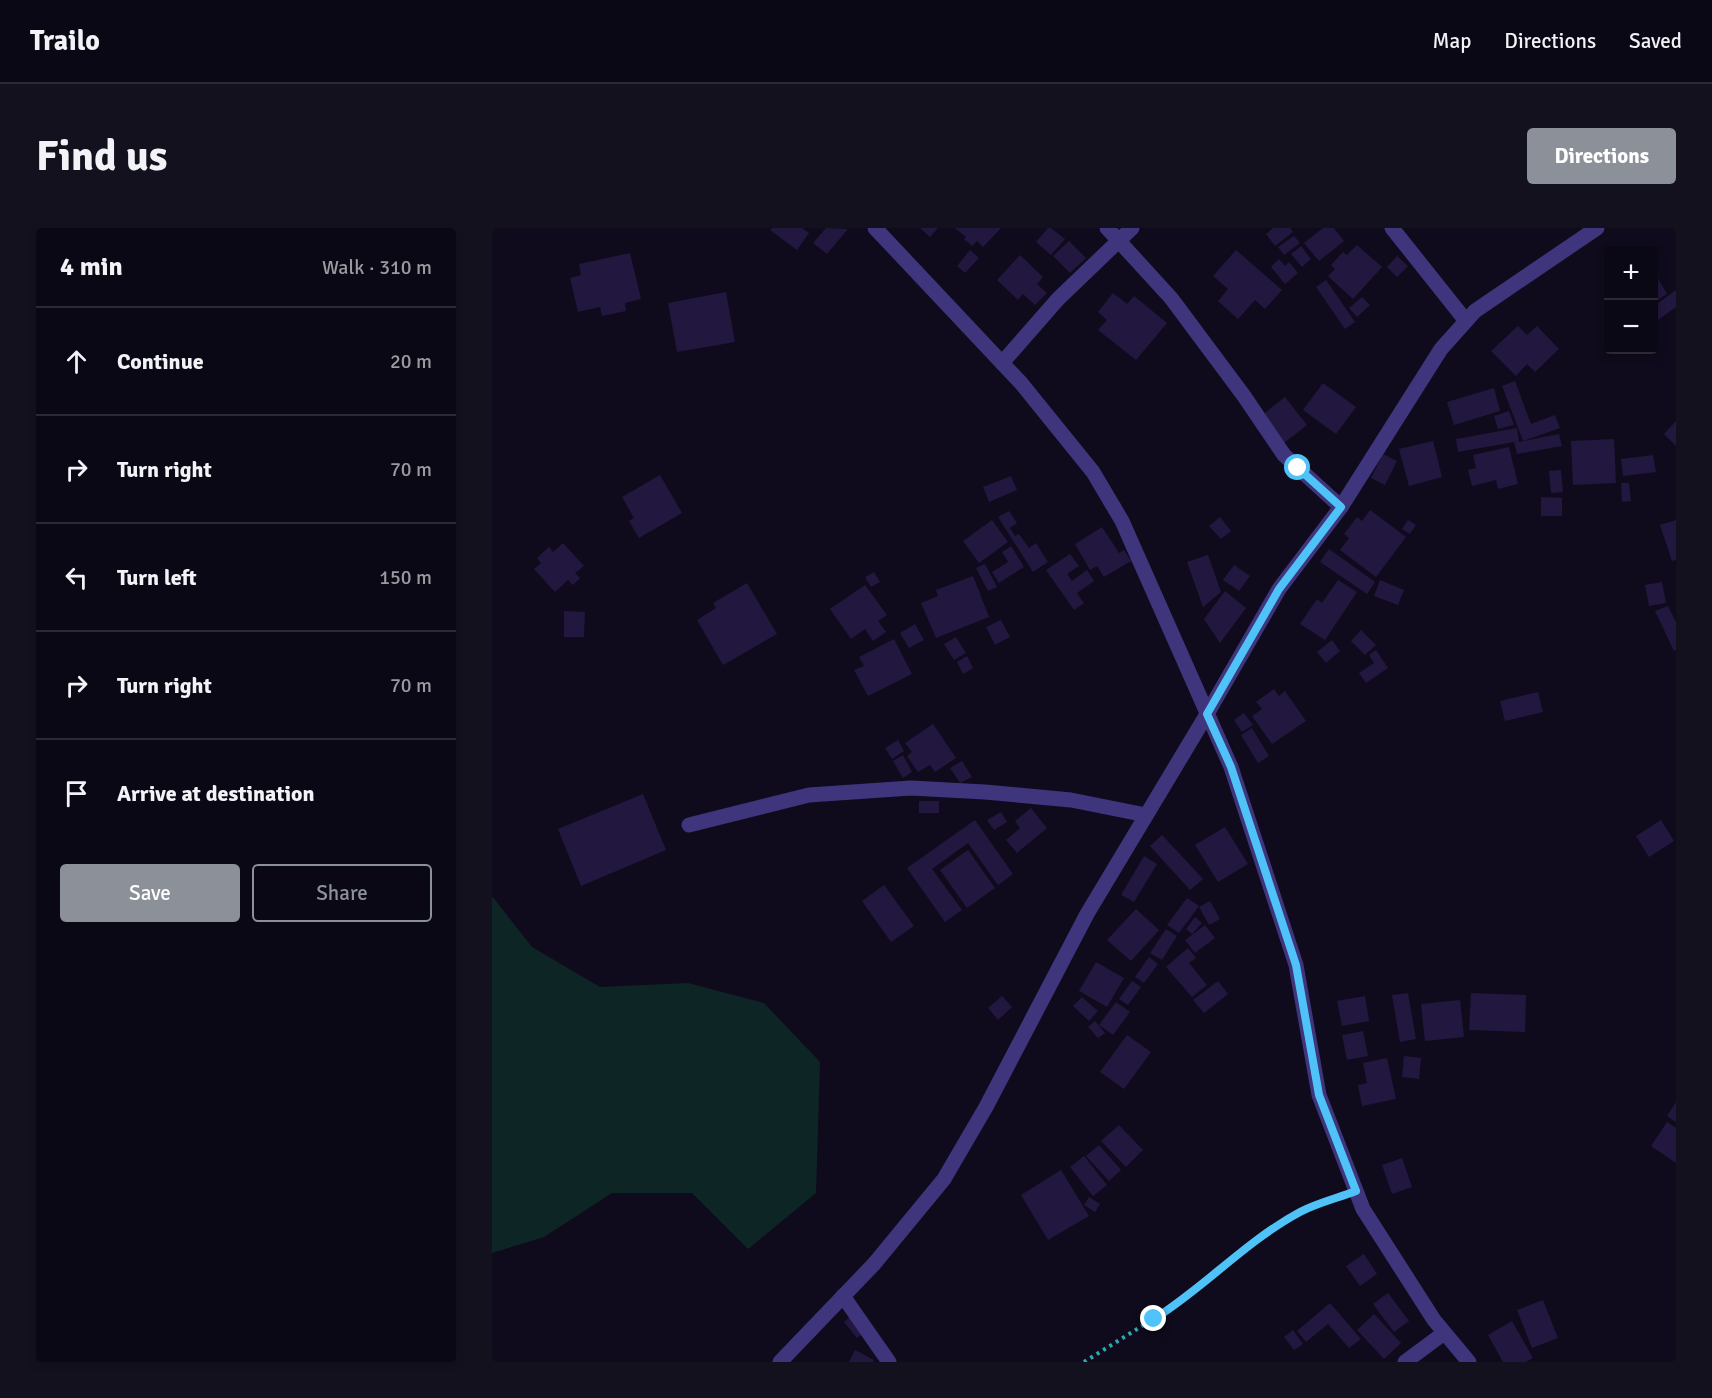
<!DOCTYPE html>
<html lang="en">
<head>
<meta charset="utf-8">
<style>
	body { margin:0; font-family:Signika,sans-serif; background:#14111e; color:#f1f3f6 }
	.controls { position:absolute; right:18px; top:18px; display:grid; overflow:hidden; border-radius:6px; box-shadow:0 3px 9px #0003 }
	.controls button { width:54px; height:54px; display:grid; place-items:center; padding:0; border:0; border-bottom:2px solid #2b2934; background:#0b0815; color:#f1f3f6; font:30px sans-serif }
	.stop { position:absolute; width:18px; height:18px; margin:-14px; border:4px solid #4fc3f7; border-radius:50%; background:#fff }
	.stop.end { background:#4fc3f7; border-color:#fff; box-shadow:0 2px 6px #0008 }
	.list { margin:0; padding:0; list-style:none }
	h2 { display:flex; justify-content:space-between; align-items:center; height:78px; margin:0; padding:0 24px; font-size:26px }
	h2 small { font-size:20px; font-weight:400; color:#9a9aa0 }
	.list li { display:grid; grid-template-columns:39px 1fr auto; gap:18px; align-items:center; box-sizing:border-box; height:108px; padding:0 24px; border-top:2px solid #2b2934 }
	.list b { display:block; font-size:22px; white-space:nowrap }
	.list em { font-size:20px; font-style:normal; color:#9a9aa0 }
	.actions { display:flex; gap:12px; padding:18px 24px }
	.actions a { flex:1; padding:14px 0; border:2px solid #8c9099; border-radius:6px; text-align:center; font-size:21px; color:#8c9099 }
	.actions .main { background:#8c9099; color:#fff }
	.icon { flex:none; width:33px; height:33px; fill:none; stroke:currentColor; stroke-width:2; stroke-linecap:round; stroke-linejoin:round }
	.map { position:relative; flex:none; width:1184px; height:1134px; overflow:hidden; border-radius:6px }
	header { display:flex; align-items:center; gap:36px; box-sizing:border-box; height:84px; padding:0 30px; background:#0b0815; border-bottom:2px solid #2b2934 }
	header strong { font-size:28px }
	nav { display:flex; gap:33px; margin-inline-start:auto; font-size:21px }
	.intro { display:flex; align-items:center; justify-content:space-between; box-sizing:border-box; height:144px; padding:0 36px }
	h1 { margin:0; font-size:42px }
	.button { padding:15px 27px; border-radius:6px; background:#8c9099; color:#fff; font-size:21px; font-weight:700 }
	main { display:flex; gap:36px; padding:0 36px }
	aside { flex:1; background:#0b0815; border-radius:6px; box-shadow:0 3px 9px #0003 }
	.map>svg:first-child { display:block }
</style>
</head>
<body>
<header>
<strong>Trailo</strong>
<nav><a>Map</a><a>Directions</a><a>Saved</a></nav>
</header>
<div class="intro"><h1>Find us</h1><a class="button">Directions</a></div>
<main>
<aside>
<h2>4 min<small>Walk · 310 m</small></h2>
<ul class="list">
<li><svg class="icon" aria-label="ahead" viewBox="0 0 24 24"><path d="M12 20V5M6 11l6-6 6 6"/></svg><div><b>Continue</b></div><em>20 m</em></li>
<li><svg class="icon" aria-label="right" viewBox="0 0 24 24"><path d="M7 20v-9h11M14 6l5 5-5 5"/></svg><div><b>Turn right</b></div><em>70 m</em></li>
<li><svg class="icon" aria-label="left" viewBox="0 0 24 24"><path d="M17 20v-9H6M10 6l-5 5 5 5"/></svg><div><b>Turn left</b></div><em>150 m</em></li>
<li><svg class="icon" aria-label="right" viewBox="0 0 24 24"><path d="M7 20v-9h11M14 6l5 5-5 5"/></svg><div><b>Turn right</b></div><em>70 m</em></li>
<li><svg class="icon" aria-label="arrive" viewBox="0 0 24 24"><path d="M6 21V4h12l-3 4 3 4H6"/></svg><div><b>Arrive at destination</b></div></li>
</ul>
<div class="actions"><a class="main">Save</a><a>Share</a></div>
</aside>
<div class="map">
<svg width="1184" height="1134" viewBox="0 0 1184 1134">
	<rect width="100%" height="100%" fill="#0f0b1c"/>
	<polygon fill="#0e2526" points="0,668 40,719 108,759 196,755 272,775 328,834 324,965 256,1021 200,965 120,965 52,1009 0,1025"/>
	<g fill="#22173e">
		<polygon points="280,0 310,0 317,5 305,22 278,2"/>
		<polygon points="334,0 356,1 335,26 321,15"/>
		<polygon points="428,0 446,0 438,9"/>
		<polygon points="463,0 509,0 491,19 485,13 480,18 472,11 474,9"/>
		<polygon points="556,0 559,0 573,11 559,27 544,14"/>
		<polygon points="781,0 798,0 801,4 783,18 774,6"/>
		<polygon points="831,0 842,0 852,13 827,33 812,15"/>
		<polygon points="802,8 808,15 792,27 786,19"/>
		<polygon points="577,13 594,30 578,45 561,28"/>
		<polygon points="865,17 890,39 861,71 836,48 843,41 839,37 851,24 855,27"/>
		<polygon points="809,18 819,31 810,39 799,26"/>
		<polygon points="478,22 487,30 473,45 465,38"/>
		<polygon points="744,22 790,62 773,81 763,72 746,91 726,73 736,61 721,48"/>
		<polygon points="138,25 149,71 133,75 134,83 110,88 108,79 86,84 78,50 89,47 87,36"/>
		<polygon points="528,27 551,49 545,56 555,65 543,77 531,66 526,72 505,52"/>
		<polygon points="905,28 916,38 905,49 895,39"/>
		<polygon points="787,31 793,38 797,34 806,45 793,56 779,39"/>
		<polygon points="1162,44 1175,66 1162,74"/>
		<polygon points="834,52 863,94 853,101 824,59"/>
		<polygon points="1184,62 1184,79 1162,95 1162,78"/>
		<polygon points="234,64 243,114 185,124 176,75"/>
		<polygon points="621,65 635,76 642,68 675,95 644,132 606,102 615,92 606,84"/>
		<polygon points="870,69 878,77 865,89 857,80"/>
		<polygon points="1026,98 1035,107 1045,98 1067,121 1043,144 1035,136 1024,148 999,123"/>
		<polygon points="1023,153 1039,196 1063,187 1068,200 1031,213 1010,158"/>
		<polygon points="831,155 864,179 844,206 811,182"/>
		<polygon points="1002,160 1008,183 962,197 955,174"/>
		<polygon points="793,169 815,197 792,215 770,187"/>
		<polygon points="1017,183 1022,197 1006,201 1002,188"/>
		<polygon points="1184,193 1184,218 1172,206"/>
		<polygon points="1025,200 1027,214 1067,206 1070,218 1025,226 1022,214 966,224 964,211"/>
		<polygon points="1122,211 1124,255 1081,257 1079,213"/>
		<polygon points="941,213 950,249 917,258 907,221"/>
		<polygon points="1017,219 1026,256 1006,261 1004,252 980,258 976,242 984,240 981,227"/>
		<polygon points="891,226 905,233 893,257 879,250"/>
		<polygon points="1161,227 1164,244 1131,248 1129,231"/>
		<polygon points="1069,242 1071,264 1059,265 1057,243"/>
		<polygon points="168,247 190,285 147,310 137,293 142,290 130,269"/>
		<polygon points="519,248 525,262 497,274 491,259"/>
		<polygon points="1129,255 1137,255 1139,273 1130,274"/>
		<polygon points="1049,269 1070,270 1070,288 1049,288"/>
		<polygon points="878,282 914,309 884,349 848,322 857,310 852,306 865,289 870,293"/>
		<polygon points="517,283 525,295 518,300 523,308 527,306 537,320 544,315 556,334 541,344 506,289"/>
		<polygon points="728,289 739,303 729,311 717,298"/>
		<polygon points="500,292 516,314 487,335 471,313"/>
		<polygon points="916,292 924,297 918,306 910,301"/>
		<polygon points="1184,292 1184,332 1180,333 1168,297"/>
		<polygon points="610,299 627,325 632,322 639,333 612,349 605,338 598,342 583,316"/>
		<polygon points="71,315 92,338 83,345 88,350 81,357 76,352 63,364 42,341 49,335 45,330 57,319 61,324"/>
		<polygon points="519,318 532,339 507,355 500,344 516,334 510,324"/>
		<polygon points="837,321 883,354 875,366 828,334"/>
		<polygon points="578,326 587,338 575,346 580,353 595,342 602,353 585,365 592,375 582,382 554,342"/>
		<polygon points="716,327 729,364 711,379 695,334"/>
		<polygon points="493,336 505,359 496,363 484,340"/>
		<polygon points="742,337 758,348 747,363 731,352"/>
		<polygon points="382,344 388,354 379,359 373,349"/>
		<polygon points="481,348 497,389 444,410 429,375 446,368 444,362"/>
		<polygon points="846,352 865,364 833,412 808,396 825,371 830,375"/>
		<polygon points="888,352 912,362 906,377 882,368"/>
		<polygon points="1170,354 1174,375 1157,378 1153,357"/>
		<polygon points="255,355 285,406 231,437 205,392 224,380 221,375"/>
		<polygon points="373,357 395,387 386,393 394,404 381,413 373,401 359,411 338,381"/>
		<polygon points="733,363 754,380 728,415 712,391"/>
		<polygon points="1176,378 1184,394 1184,422 1182,423 1163,383"/>
		<polygon points="72,383 93,384 92,409 72,409"/>
		<polygon points="509,392 518,409 503,417 494,399"/>
		<polygon points="423,396 432,412 417,420 408,405"/>
		<polygon points="869,402 884,417 873,427 859,413"/>
		<polygon points="464,409 474,425 462,432 452,416"/>
		<polygon points="402,411 420,446 376,468 362,442 372,438 367,429"/>
		<polygon points="840,412 848,423 834,435 825,424"/>
		<polygon points="884,422 896,440 874,455 867,445 882,435 877,427"/>
		<polygon points="475,428 481,440 471,446 465,434"/>
		<polygon points="782,461 787,468 793,463 814,493 780,516 760,488 770,481 764,474"/>
		<polygon points="1046,464 1051,484 1013,493 1008,473"/>
		<polygon points="752,485 761,497 750,504 742,492"/>
		<polygon points="441,496 464,530 443,544 438,537 426,544 415,528 420,524 413,515"/>
		<polygon points="760,500 777,528 766,535 749,507"/>
		<polygon points="406,512 412,523 400,531 393,520"/>
		<polygon points="411,527 420,544 411,550 401,533"/>
		<polygon points="470,533 480,549 468,555 458,540"/>
		<polygon points="151,566 174,622 89,658 66,601"/>
		<rect x="427" y="573" width="20" height="12"/>
		<polygon points="539,580 555,600 525,625 514,612 528,600 523,593"/>
		<polygon points="509,584 515,594 502,602 495,592"/>
		<polygon points="483,592 521,646 506,657 476,615 440,641 470,682 453,694 415,640"/>
		<polygon points="1169,592 1182,613 1157,629 1144,608"/>
		<polygon points="733,599 756,636 726,654 703,617"/>
		<polygon points="670,607 711,651 698,662 658,618"/>
		<polygon points="476,622 503,660 475,680 448,642"/>
		<polygon points="652,628 665,636 642,674 629,667"/>
		<polygon points="392,657 422,698 399,714 370,673"/>
		<polygon points="695,670 707,678 687,705 675,697"/>
		<polygon points="718,673 728,691 717,697 707,679"/>
		<polygon points="644,681 667,702 639,733 615,712"/>
		<polygon points="703,689 710,695 700,706 694,701"/>
		<polygon points="713,697 723,710 703,725 693,712"/>
		<polygon points="674,701 685,708 670,732 658,725"/>
		<polygon points="696,720 704,730 697,735 715,757 700,769 674,739"/>
		<polygon points="657,729 666,736 652,755 643,749"/>
		<polygon points="604,734 632,750 615,779 587,763"/>
		<polygon points="640,753 649,759 636,777 627,771"/>
		<polygon points="726,753 736,766 712,785 701,772"/>
		<polygon points="916,765 924,811 908,814 900,767"/>
		<polygon points="979,765 1034,767 1033,804 977,802"/>
		<polygon points="510,768 520,779 506,792 496,780"/>
		<polygon points="873,768 877,793 850,798 845,773"/>
		<polygon points="590,769 606,783 597,793 581,778"/>
		<polygon points="968,772 972,809 933,813 929,776"/>
		<polygon points="624,774 638,784 621,807 607,797"/>
		<polygon points="603,793 613,805 606,810 596,799"/>
		<polygon points="871,803 876,828 855,832 850,807"/>
		<polygon points="635,807 659,824 632,861 608,844"/>
		<polygon points="912,828 929,830 927,851 910,849"/>
		<polygon points="895,830 904,871 870,878 866,857 875,855 871,835"/>
		<polygon points="1184,874 1184,894 1175,888"/>
		<polygon points="1175,894 1184,900 1184,935 1159,918"/>
		<polygon points="627,897 651,922 634,939 609,913"/>
		<polygon points="607,917 629,942 617,953 594,928"/>
		<polygon points="592,928 615,957 601,968 578,939"/>
		<polygon points="910,930 920,959 900,966 890,937"/>
		<polygon points="569,942 597,988 556,1012 529,967"/>
		<polygon points="597,969 608,976 603,984 592,977"/>
		<polygon points="872,1026 885,1046 868,1058 854,1038"/>
		<polygon points="896,1065 917,1093 902,1104 881,1076"/>
		<polygon points="1051,1072 1066,1110 1040,1120 1025,1082"/>
		<polygon points="838,1075 869,1111 857,1120 836,1096 814,1114 805,1103"/>
		<polygon points="882,1086 909,1115 892,1131 865,1102"/>
		<polygon points="359,1088 373,1104 365,1110 352,1094"/>
		<polygon points="1020,1093 1041,1130 1034,1134 1011,1134 996,1107"/>
		<polygon points="801,1102 811,1116 802,1122 792,1109"/>
		<polygon points="363,1122 382,1132 381,1134 357,1134"/>
	</g>
	<g fill="none" stroke-linecap="round" stroke-linejoin="round">
		<polyline stroke="#2aacaf" stroke-width="4" stroke-dasharray="3 4.5" stroke-linecap="butt" points="592,1134 679,1080 752,1021 809,984 848,969"/>
		<g stroke="#3e357c" stroke-width="15">
			<polyline points="383,0 529,155 601,244 630,293 739,539 804,737 827,867 871,981 942,1092 977,1134"/>
			<polyline points="615,0 679,70 752,168 792,227 849,279"/>
			<polyline points="900,0 974,93"/>
			<polyline points="510,135 566,71 640,0"/>
			<polyline points="197,597 317,567 419,560 493,564 579,572 654,587"/>
			<polyline points="351,1068 397,1134"/>
			<polyline points="288,1134 382,1036 452,951 494,879 595,686 715,486 787,361 849,279 949,121 983,83 1105,0"/>
			<polyline points="913,1134 952,1105"/>
		</g>
	</g>
	<g fill="none" stroke-linecap="round" stroke-linejoin="round">
		<path stroke="#4fc3f7" stroke-width="8" d="M662,1091C713,1059 754,1013 808,984C825,975 846,970 864,963L827,867L804,737L739,539L715,486L787,361L849,279L806,240"/>
	</g>
</svg>
<div class="controls">
<button>+</button>
<button>−</button>
</div>
<div class="stop" style="left:806px;top:240px"></div>
<div class="stop end" style="left:662px;top:1091px"></div>
</div>
</main>
</body>
</html>
